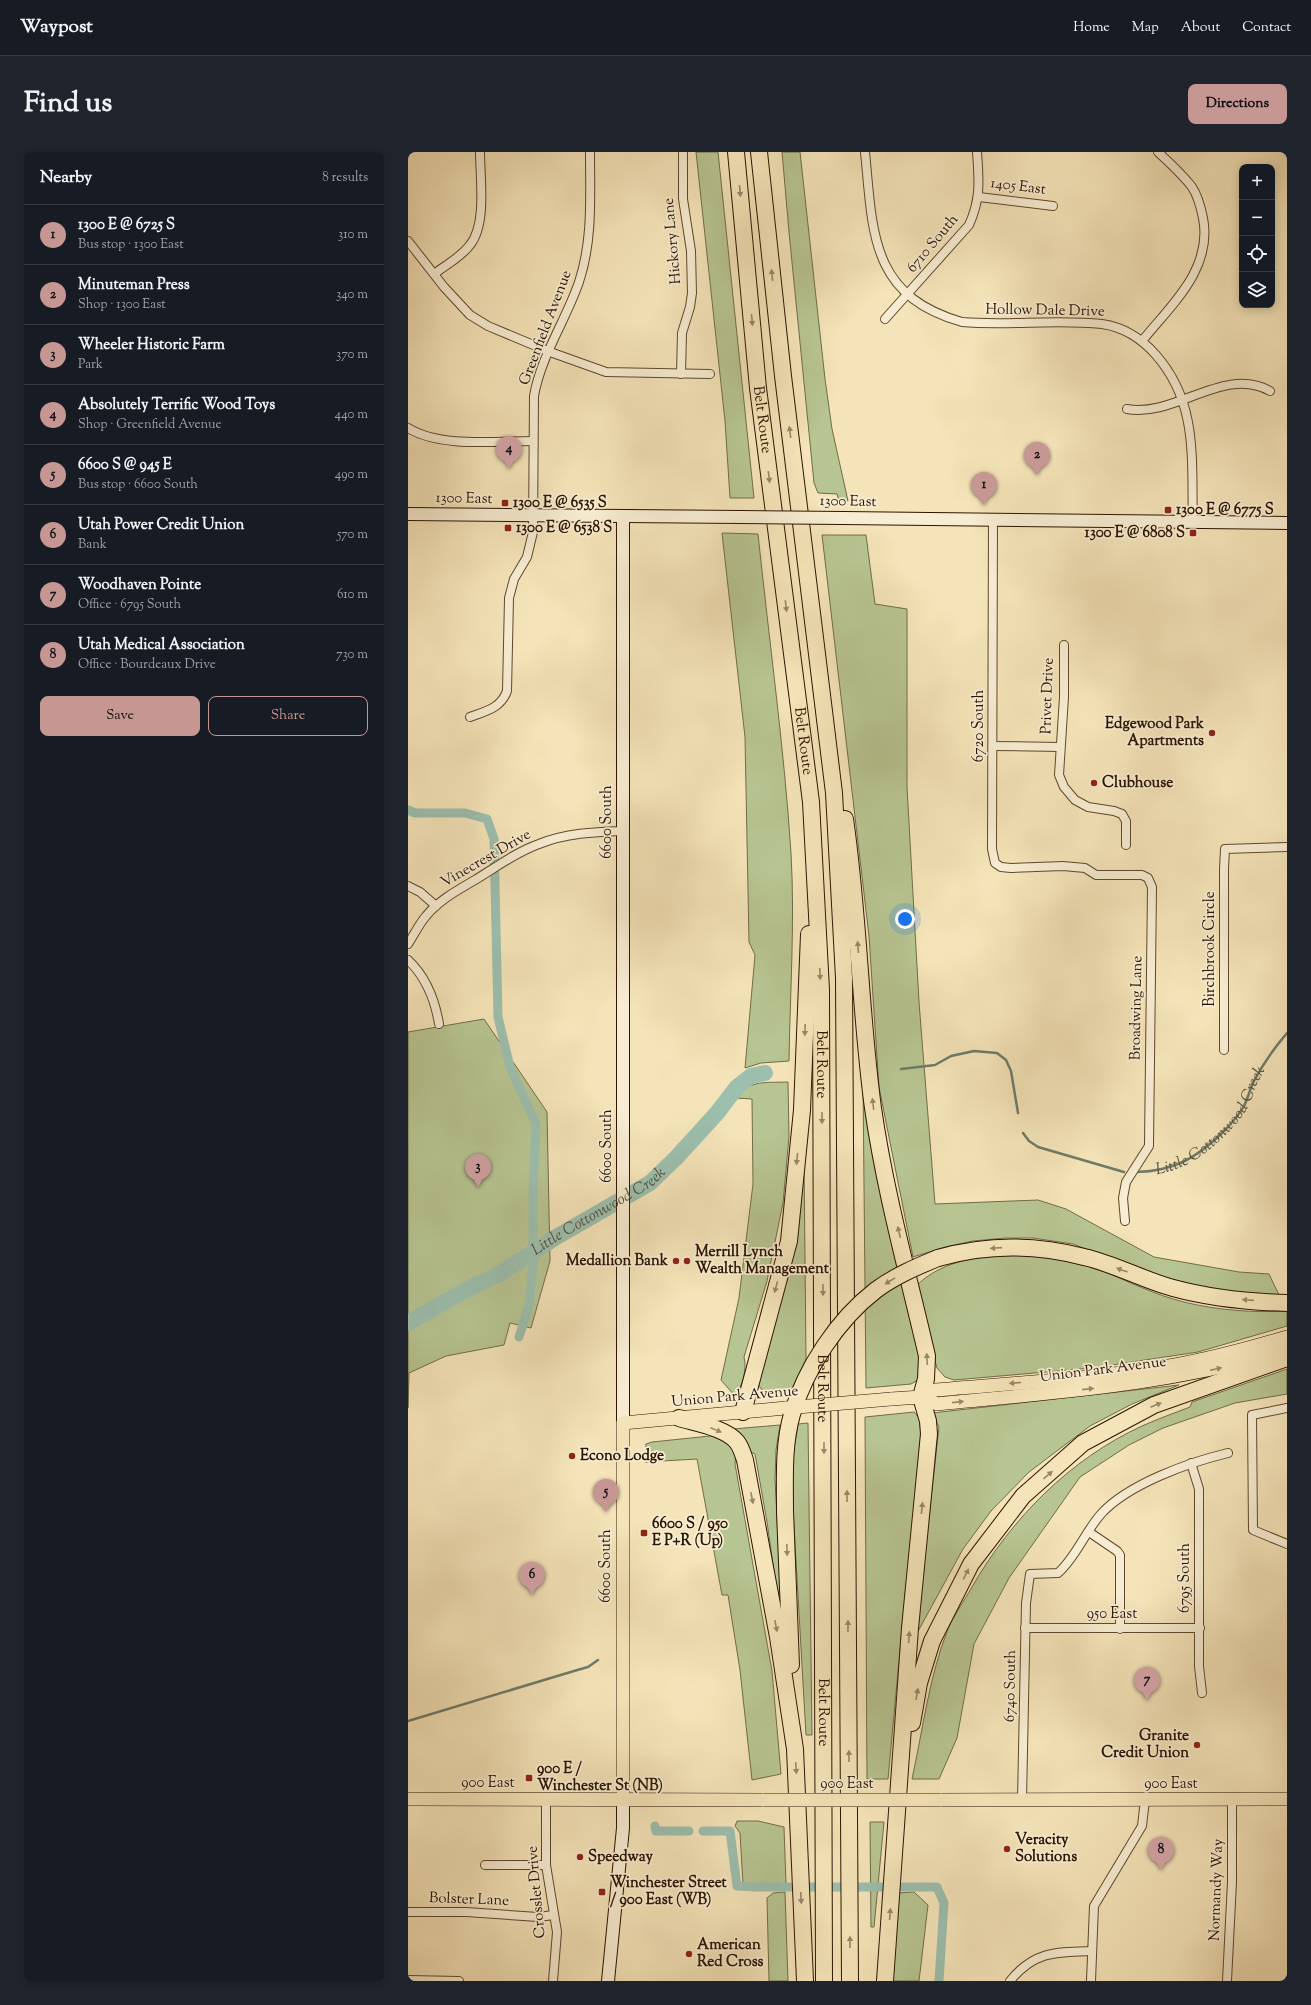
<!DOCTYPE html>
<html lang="en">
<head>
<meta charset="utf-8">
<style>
	body { margin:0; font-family:"Sorts Mill Goudy",serif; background:#20242c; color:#f1f3f6 }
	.controls { position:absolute; right:12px; top:12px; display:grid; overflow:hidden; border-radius:8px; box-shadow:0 2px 10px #0003 }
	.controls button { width:36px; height:36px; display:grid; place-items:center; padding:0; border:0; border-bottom:1px solid #363941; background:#171b24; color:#f1f3f6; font:20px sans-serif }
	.you { position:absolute; left:497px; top:767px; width:14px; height:14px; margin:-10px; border:3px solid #fff; border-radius:50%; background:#1a73e8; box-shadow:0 0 0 6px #1a73e833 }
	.badge { display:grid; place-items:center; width:26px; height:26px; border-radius:50%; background:#c59692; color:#111; font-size:13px; font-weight:700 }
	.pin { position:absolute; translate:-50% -33px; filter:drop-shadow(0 1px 2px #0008) }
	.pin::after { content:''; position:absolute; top:21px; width:14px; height:12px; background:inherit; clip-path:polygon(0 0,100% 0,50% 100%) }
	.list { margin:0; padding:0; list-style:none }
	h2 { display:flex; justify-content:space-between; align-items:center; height:52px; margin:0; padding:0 16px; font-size:17px }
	h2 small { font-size:13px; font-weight:400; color:#9ea1a6 }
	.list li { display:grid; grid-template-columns:26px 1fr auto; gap:12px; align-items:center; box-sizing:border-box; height:60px; padding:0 16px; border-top:1px solid #363941 }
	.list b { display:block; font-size:15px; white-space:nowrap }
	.list p { margin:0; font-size:13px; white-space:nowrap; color:#9ea1a6 }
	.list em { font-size:13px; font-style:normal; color:#9ea1a6 }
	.actions { display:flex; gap:8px; padding:12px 16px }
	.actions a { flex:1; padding:9px 0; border:1px solid #c59692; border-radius:8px; text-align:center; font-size:14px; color:#c59692 }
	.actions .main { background:#c59692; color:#111 }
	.icon { flex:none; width:22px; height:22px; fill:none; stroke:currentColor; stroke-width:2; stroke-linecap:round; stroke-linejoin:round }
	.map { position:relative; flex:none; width:879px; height:1829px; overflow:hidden; border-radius:8px }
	header { display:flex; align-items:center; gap:24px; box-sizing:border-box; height:56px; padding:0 20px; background:#171b24; border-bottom:1px solid #363941 }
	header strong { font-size:19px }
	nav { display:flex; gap:22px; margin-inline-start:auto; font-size:14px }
	.intro { display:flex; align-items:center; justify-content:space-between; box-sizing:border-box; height:96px; padding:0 24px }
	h1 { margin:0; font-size:28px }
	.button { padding:10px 18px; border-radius:8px; background:#c59692; color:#111; font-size:14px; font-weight:700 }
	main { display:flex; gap:24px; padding:0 24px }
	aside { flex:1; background:#171b24; border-radius:8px; box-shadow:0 2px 10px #0003 }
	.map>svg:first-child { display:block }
</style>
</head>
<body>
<header>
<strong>Waypost</strong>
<nav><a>Home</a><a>Map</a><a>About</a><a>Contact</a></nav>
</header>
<div class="intro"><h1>Find us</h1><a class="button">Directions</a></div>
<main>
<aside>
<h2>Nearby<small>8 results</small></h2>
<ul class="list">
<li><span class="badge">1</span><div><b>1300 E @ 6725 S</b><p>Bus stop · 1300 East</p></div><em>310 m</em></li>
<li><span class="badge">2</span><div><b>Minuteman Press</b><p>Shop · 1300 East</p></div><em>340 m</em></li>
<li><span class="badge">3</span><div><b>Wheeler Historic Farm</b><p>Park</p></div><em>370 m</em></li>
<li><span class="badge">4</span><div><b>Absolutely Terrific Wood Toys</b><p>Shop · Greenfield Avenue</p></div><em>440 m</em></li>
<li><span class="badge">5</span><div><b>6600 S @ 945 E</b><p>Bus stop · 6600 South</p></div><em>490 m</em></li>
<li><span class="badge">6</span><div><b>Utah Power Credit Union</b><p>Bank</p></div><em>570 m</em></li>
<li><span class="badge">7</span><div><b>Woodhaven Pointe</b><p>Office · 6795 South</p></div><em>610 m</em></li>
<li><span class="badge">8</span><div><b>Utah Medical Association</b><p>Office · Bourdeaux Drive</p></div><em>730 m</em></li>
</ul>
<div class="actions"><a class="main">Save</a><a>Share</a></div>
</aside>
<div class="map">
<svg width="879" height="1829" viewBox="0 0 879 1829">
	<rect width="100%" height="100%" fill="#f5e4b9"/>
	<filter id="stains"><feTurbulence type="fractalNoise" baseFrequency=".005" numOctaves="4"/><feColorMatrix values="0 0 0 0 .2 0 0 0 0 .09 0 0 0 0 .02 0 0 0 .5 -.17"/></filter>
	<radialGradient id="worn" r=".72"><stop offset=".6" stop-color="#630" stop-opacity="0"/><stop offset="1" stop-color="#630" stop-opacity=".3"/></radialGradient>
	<g fill="#b7c592" stroke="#716c49">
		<polygon points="288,0 310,0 346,346 322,346 317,269"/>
		<polygon points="374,0 392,0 417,227 424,277 440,349 431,349 429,342 410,341 406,331 381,80"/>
		<path d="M314,381L350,382C361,488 376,594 383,701C387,770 382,840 381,909L353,911L337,916L347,803L341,790L337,585Z"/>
		<polygon points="414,383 458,383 467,452 499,457 499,635 511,850 527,1052 630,1048 658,1057 746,1105 831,1120 861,1122 872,1145 807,1141 756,1127 665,1092 625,1086 597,1086 565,1089 537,1095 505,1105 471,935 461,784"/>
		<polygon points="76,867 139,960 142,1109 123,1176 102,1171 96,1193 38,1204 1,1221 0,1256 0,880"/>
		<path d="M380,930L381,985L375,1051L359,1129L336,1205C339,1217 335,1234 327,1244L313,1228L331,1146L345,1032L344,947L328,946C341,927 360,931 380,930Z"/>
		<polygon points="455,930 514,1209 510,1228 503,1232 458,1236"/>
		<path d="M396,1004L398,1207L381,1243C367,1244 356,1246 350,1231Z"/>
		<path d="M618,1102C643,1106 668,1110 692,1118C720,1129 747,1143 776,1150C808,1158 845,1161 879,1159V1174L790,1200L684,1216L546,1228L537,1225L529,1216L507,1135C535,1106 579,1103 618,1102Z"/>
		<path d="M879,1217V1242L827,1251L755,1276L721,1293L672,1325L601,1426L566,1492L549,1586L531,1627H504C515,1577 521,1525 540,1477C546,1463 556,1449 564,1435C603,1367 662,1307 734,1274C750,1267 766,1261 782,1255L784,1250Z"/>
		<polygon points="771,1233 724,1252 682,1274 621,1320 583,1359 555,1397 508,1483 531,1275 524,1261"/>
		<polygon points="506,1260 512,1267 517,1288 498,1434 480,1627 459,1627 457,1265"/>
		<polygon points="400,1271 404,1583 398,1583 384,1339 385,1303 390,1272"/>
		<polygon points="372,1273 368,1298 367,1327 375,1483 359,1370 347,1302 340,1299 325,1277"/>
		<path d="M302,1284C318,1285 330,1295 327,1312L364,1519L373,1622L344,1628L332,1518L320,1443H314L289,1307L237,1310L238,1292L244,1290Z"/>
		<polygon points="329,1669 350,1669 376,1675 378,1732 362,1733 335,1732 332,1681 327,1674"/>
		<polygon points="462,1670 476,1670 466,1775 463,1775"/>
		<polygon points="377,1740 380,1829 361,1829 359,1746 365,1741"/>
		<polygon points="506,1740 520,1753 511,1829 482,1829 490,1741"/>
	</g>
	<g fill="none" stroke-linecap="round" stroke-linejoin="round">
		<g stroke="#6f7b68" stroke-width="2.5">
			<polyline points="493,917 527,913 543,904 566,899 589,901 598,908 603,919 610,961"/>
			<polyline points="615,981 621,989 630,995 716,1020"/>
			<path id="s1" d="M729,1020C765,1019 787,1007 813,982C821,974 830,965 836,954C840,946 842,937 846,929C855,912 867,895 879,881"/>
			<polyline points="0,1569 166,1519 180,1515 190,1508"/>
		</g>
		<g stroke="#9cbfae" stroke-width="9">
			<polyline points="0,658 7,661 57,661 79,667 86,687 90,865 102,915 128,972 125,1039 125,1114 121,1153 111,1185"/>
			<polyline points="247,1674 248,1679 281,1679"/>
			<polyline points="295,1679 322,1679 329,1734 347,1735 529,1735 536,1751 531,1829"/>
		</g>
		<path stroke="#9cbfae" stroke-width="16" id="s2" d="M0,1171L58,1138L91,1122L150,1084L242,1031L268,1006L309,961L329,935L343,924L357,921"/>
		<g stroke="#5e482e" stroke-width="10">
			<g id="minor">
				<path d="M457,0C465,80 462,144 554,170C600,174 647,167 694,172C715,175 734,187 748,203C791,252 783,309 785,370"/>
				<polyline points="571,45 645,54"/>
				<polyline points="0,89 36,135 62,163 80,174 142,200 198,220 302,222"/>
				<path d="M26,122C38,113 53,105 62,93C79,72 72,26 72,0"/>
				<path d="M477,167L561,73C573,47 571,28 569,0"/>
				<path d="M734,189C763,153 805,117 795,66C793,56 790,44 784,35C774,22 762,11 750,0"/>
				<polyline points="273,222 274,181 282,155 284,141 283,99 275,47 275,0"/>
				<path d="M719,257C767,266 816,213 862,239"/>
				<path d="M0,276C32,296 88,289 125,289"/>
				<polyline points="585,367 584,697 587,711 593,715 603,716 655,714 677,716 688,723 734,723 740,726 744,735 741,994 718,1030 715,1046 717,1069"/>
				<polyline points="656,493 656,545 651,623 656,635 667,648 680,655 706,659 714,662 718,669 718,693"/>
				<path d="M62,565C78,559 93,556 99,539L101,446L106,427L119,405L125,380L126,244C133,204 158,168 171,130C185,88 182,44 182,0"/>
				<polyline points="585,594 652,595"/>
				<polyline points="0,734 12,740 28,754"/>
				<path d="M0,792C6,783 11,772 18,764C31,748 50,738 67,728C87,716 108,700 131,692C158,681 186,680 215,679"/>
				<path d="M0,808C18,825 27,848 31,872"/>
				<polyline points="816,898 816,717 817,697 879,695"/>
				<polyline points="879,1256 844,1263 845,1378 879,1392"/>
				<polyline points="783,1311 791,1337 791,1514 794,1541"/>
				<polyline points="681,1380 709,1399 712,1403 712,1477"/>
				<polyline points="617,1476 792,1476"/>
				<polyline points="138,1648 138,1713 149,1780 145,1829"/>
				<path d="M614,1648L618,1451L622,1422L650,1421C668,1405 677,1380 693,1362C720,1332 782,1310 820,1301"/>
				<polyline points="77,1713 138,1713"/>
				<polyline points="0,1760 58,1760 130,1765 146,1763"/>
				<polyline points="0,1828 51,1829"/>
				<path d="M602,1829C626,1799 648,1800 684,1799"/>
				<polyline points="683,1829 686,1754 734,1674 737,1648"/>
				<polyline points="819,1829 824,1730 824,1647"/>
			</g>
		</g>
		<g stroke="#2b1400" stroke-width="14">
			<g id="secondary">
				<polyline points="0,362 333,365"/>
				<polyline points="435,366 879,371"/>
				<polyline points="215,1271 215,364"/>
				<polyline points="200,1829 215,1676 215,1648"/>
			</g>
		</g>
		<g stroke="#2b1400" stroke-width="14">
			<g id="primary">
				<path d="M513,1245L529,1252C649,1240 763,1233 879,1198"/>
				<path d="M483,1247L513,1245L527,1238C607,1231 688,1227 767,1213C805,1206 842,1196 879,1185"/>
				<polyline points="0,1647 356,1648"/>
				<polyline points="215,1648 215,1271 378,1256"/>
				<polyline points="532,1648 879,1647"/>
			</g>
		</g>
		<g stroke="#2b1400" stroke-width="18">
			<g id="motorway">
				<path id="s3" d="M328,0L350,236L403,650L413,838L416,1829"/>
				<polyline points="351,0 375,224 426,641 436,826 442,1829"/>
				<path d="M437,667C451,763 452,860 465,956C477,1040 500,1122 519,1204L518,1227L513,1245L520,1269L521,1282L502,1476L477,1829"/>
				<path d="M530,1106C579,1092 627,1092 676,1105C707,1112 735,1128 765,1136C802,1146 841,1150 879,1151"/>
				<polyline points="335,1260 381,1089 394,958 401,782"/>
				<path d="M271,1266C287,1271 318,1276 329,1290C333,1295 335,1302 337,1308L370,1485L387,1597L397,1829"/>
				<polyline points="377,1359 383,1513"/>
				<polyline points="504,1571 511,1531 524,1489 563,1412 615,1344 675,1291 746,1253 879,1206"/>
			</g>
		</g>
		<use href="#minor" stroke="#f8edd2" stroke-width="8"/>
		<use href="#secondary" stroke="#f8edd2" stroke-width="12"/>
		<use href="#primary" stroke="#f5e4b9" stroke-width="13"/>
		<use href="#motorway" stroke="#f5e4b9" stroke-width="16"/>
		<g stroke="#2b1400" stroke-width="14" stroke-linecap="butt">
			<polyline id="secondary-bridge" points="333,365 435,366"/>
		</g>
		<g stroke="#2b1400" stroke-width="14" stroke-linecap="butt">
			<g id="primary-bridge">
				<polyline points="378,1256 483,1247"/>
				<polyline points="356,1648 532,1648"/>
			</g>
		</g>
		<g stroke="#2b1400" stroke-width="18" stroke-linecap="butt">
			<path id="motorway-bridge" d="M377,1359C377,1327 375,1294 384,1262C398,1216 429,1168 468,1138C487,1124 508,1115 530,1106"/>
		</g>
		<use href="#secondary-bridge" stroke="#f8edd2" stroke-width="12"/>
		<use href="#primary-bridge" stroke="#f5e4b9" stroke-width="13"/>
		<use href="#motorway-bridge" stroke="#f5e4b9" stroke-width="16"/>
	</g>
	<defs><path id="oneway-solid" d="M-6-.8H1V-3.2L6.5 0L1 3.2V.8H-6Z"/></defs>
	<g fill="#9a8666">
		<use href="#oneway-solid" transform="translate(332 39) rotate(85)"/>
		<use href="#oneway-solid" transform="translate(364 123) rotate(-96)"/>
		<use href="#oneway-solid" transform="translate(344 168) rotate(85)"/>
		<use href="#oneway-solid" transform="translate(382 280) rotate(-97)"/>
		<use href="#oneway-solid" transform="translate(361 325) rotate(83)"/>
		<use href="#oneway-solid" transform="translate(378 454) rotate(83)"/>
		<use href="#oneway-solid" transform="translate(450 795) rotate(-94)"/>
		<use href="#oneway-solid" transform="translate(412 822) rotate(87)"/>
		<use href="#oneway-solid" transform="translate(397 878) rotate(92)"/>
		<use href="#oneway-solid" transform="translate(465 952) rotate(-97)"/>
		<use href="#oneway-solid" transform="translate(414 966) rotate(90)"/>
		<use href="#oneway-solid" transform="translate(389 1007) rotate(96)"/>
		<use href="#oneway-solid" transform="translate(491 1080) rotate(-103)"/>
		<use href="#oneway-solid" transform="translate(588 1096) rotate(176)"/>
		<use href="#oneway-solid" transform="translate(714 1118) rotate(-160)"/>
		<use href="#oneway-solid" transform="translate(482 1129) rotate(148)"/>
		<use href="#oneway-solid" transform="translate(368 1135) rotate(105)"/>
		<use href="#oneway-solid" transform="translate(415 1138) rotate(90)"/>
		<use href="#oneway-solid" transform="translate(840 1148) rotate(-176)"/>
		<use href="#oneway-solid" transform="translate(519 1207) rotate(-93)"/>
		<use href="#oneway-solid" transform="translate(808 1217) rotate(-13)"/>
		<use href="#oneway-solid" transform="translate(607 1231) rotate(175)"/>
		<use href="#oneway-solid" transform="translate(680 1237) rotate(-6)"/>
		<use href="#oneway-solid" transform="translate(550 1250) rotate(-6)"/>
		<use href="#oneway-solid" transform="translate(748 1253) rotate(-23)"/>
		<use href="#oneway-solid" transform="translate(308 1278) rotate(22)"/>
		<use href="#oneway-solid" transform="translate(416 1296) rotate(90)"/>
		<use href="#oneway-solid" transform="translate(640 1323) rotate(-41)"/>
		<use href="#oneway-solid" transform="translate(439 1344) rotate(-90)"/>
		<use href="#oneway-solid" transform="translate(344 1346) rotate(79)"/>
		<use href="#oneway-solid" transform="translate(514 1356) rotate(-84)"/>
		<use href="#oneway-solid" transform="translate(379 1398) rotate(88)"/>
		<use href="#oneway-solid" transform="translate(558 1422) rotate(-63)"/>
		<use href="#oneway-solid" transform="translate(368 1474) rotate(79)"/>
		<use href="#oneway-solid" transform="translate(440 1474) rotate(-90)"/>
		<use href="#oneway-solid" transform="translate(501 1485) rotate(-86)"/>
		<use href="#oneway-solid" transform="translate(509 1542) rotate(-80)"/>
		<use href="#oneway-solid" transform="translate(441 1604) rotate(-90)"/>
		<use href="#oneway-solid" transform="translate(388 1616) rotate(87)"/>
		<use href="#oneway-solid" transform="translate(393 1746) rotate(87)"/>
		<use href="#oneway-solid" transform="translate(482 1762) rotate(-86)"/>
		<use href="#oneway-solid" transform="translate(442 1790) rotate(-90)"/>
	</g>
	<g fill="#8f2418" stroke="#f8edd2" stroke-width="1.5">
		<rect x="93" y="347" width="8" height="8" rx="2"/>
		<rect x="756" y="354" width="8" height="8" rx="2"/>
		<rect x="96" y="372" width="8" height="8" rx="2"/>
		<rect x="781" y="377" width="8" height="8" rx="2"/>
		<circle cx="804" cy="581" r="4"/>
		<circle cx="686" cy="631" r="4"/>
		<circle cx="268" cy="1109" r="4"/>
		<circle cx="279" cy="1109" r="4"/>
		<circle cx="164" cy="1304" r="4"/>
		<rect x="232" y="1377" width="8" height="8" rx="2"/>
		<circle cx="789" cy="1593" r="4"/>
		<rect x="117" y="1622" width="8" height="8" rx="2"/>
		<circle cx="599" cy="1697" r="4"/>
		<circle cx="172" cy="1705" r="4"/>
		<rect x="190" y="1736" width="8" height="8" rx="2"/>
		<circle cx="281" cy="1802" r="4"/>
	</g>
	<g text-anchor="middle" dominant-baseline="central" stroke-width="3.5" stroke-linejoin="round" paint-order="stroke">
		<g font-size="15" fill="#2b1400" stroke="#f8edd2">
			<text transform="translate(610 35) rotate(7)">1405 East</text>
			<text transform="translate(265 89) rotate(-95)">Hickory Lane</text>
			<text transform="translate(525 92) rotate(-50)">6710 South</text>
			<text transform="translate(637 159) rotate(1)">Hollow Dale Drive</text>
			<text transform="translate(138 176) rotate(-69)">Greenfield Avenue</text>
			<text stroke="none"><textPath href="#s3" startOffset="269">Belt Route</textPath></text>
			<text transform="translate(56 347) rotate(1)">1300 East</text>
			<text transform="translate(440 350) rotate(1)">1300 East</text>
			<text transform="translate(640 544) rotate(-88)">Privet Drive</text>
			<text transform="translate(571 574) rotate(-90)">6720 South</text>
			<text stroke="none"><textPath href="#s3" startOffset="593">Belt Route</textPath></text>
			<text transform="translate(199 670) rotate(-90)">6600 South</text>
			<text transform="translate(78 707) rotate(-30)">Vinecrest Drive</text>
			<text transform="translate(802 797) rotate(-90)">Birchbrook Circle</text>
			<text transform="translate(729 856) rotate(-89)">Broadwing Lane</text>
			<text stroke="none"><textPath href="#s3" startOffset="917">Belt Route</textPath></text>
			<text transform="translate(199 994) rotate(-90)">6600 South</text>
			<text transform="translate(695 1218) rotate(-7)">Union Park Avenue</text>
			<text stroke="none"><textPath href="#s3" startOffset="1241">Belt Route</textPath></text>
			<text transform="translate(327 1245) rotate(-5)">Union Park Avenue</text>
			<text transform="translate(198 1414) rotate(-90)">6600 South</text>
			<text transform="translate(777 1426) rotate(-90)">6795 South</text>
			<text x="704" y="1462">950 East</text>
			<text transform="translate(603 1534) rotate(-89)">6740 South</text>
			<text stroke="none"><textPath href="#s3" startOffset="1565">Belt Route</textPath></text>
			<text x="80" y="1631">900 East</text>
			<text x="439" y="1632">900 East</text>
			<text x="763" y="1632">900 East</text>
			<text transform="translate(809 1738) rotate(-88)">Normandy Way</text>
			<text transform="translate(129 1740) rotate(-95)">Crosslet Drive</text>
			<text transform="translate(61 1748) rotate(2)">Bolster Lane</text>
		</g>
		<g font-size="15" font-weight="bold" fill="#2b1400" stroke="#f8edd2" text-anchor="start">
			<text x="105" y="351">1300 E @ 6535 S</text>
			<text x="768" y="358">1300 E @ 6775 S</text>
			<text x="108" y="376">1300 E @ 6538 S</text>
			<text x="777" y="381" text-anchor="end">1300 E @ 6808 S</text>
			<text x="796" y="572" text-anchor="end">Edgewood Park<tspan x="796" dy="17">Apartments</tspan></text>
			<text x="694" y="631">Clubhouse</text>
			<text x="287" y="1100">Merrill Lynch<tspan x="287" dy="17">Wealth Management</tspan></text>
			<text x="260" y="1109" text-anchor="end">Medallion Bank</text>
			<text x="172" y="1304">Econo Lodge</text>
			<text x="244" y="1372">6600 S / 950<tspan x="244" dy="17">E P+R (Up)</tspan></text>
			<text x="781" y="1584" text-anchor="end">Granite<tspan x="781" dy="17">Credit Union</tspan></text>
			<text x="129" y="1617">900 E /<tspan x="129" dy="17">Winchester St (NB)</tspan></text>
			<text x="607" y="1688">Veracity<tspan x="607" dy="17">Solutions</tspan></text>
			<text x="180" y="1705">Speedway</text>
			<text x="202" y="1731">Winchester Street<tspan x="202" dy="17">/ 900 East (WB)</tspan></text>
			<text x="289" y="1793">American<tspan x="289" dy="17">Red Cross</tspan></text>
		</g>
		<g font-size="16" font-style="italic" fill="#53503d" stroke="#f8edd2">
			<text stroke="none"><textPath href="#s1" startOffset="96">Little Cottonwood Creek</textPath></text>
			<text stroke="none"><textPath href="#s2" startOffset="221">Little Cottonwood Creek</textPath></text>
		</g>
	</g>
	<rect width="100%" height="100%" filter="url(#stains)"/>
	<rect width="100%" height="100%" fill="url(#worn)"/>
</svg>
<div class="controls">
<button>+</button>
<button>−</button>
<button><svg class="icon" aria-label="locate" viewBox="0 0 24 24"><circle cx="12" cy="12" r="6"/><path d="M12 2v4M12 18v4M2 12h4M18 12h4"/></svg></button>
<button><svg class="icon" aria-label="layers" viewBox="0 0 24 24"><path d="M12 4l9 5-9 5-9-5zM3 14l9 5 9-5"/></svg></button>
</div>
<div class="you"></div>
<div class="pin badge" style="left:576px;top:353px">1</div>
<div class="pin badge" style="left:629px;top:323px">2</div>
<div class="pin badge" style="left:70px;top:1035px">3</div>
<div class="pin badge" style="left:101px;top:317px">4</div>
<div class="pin badge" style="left:198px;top:1360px">5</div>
<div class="pin badge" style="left:124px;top:1443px">6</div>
<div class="pin badge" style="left:739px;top:1548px">7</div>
<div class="pin badge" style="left:753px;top:1718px">8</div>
</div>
</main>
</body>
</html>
